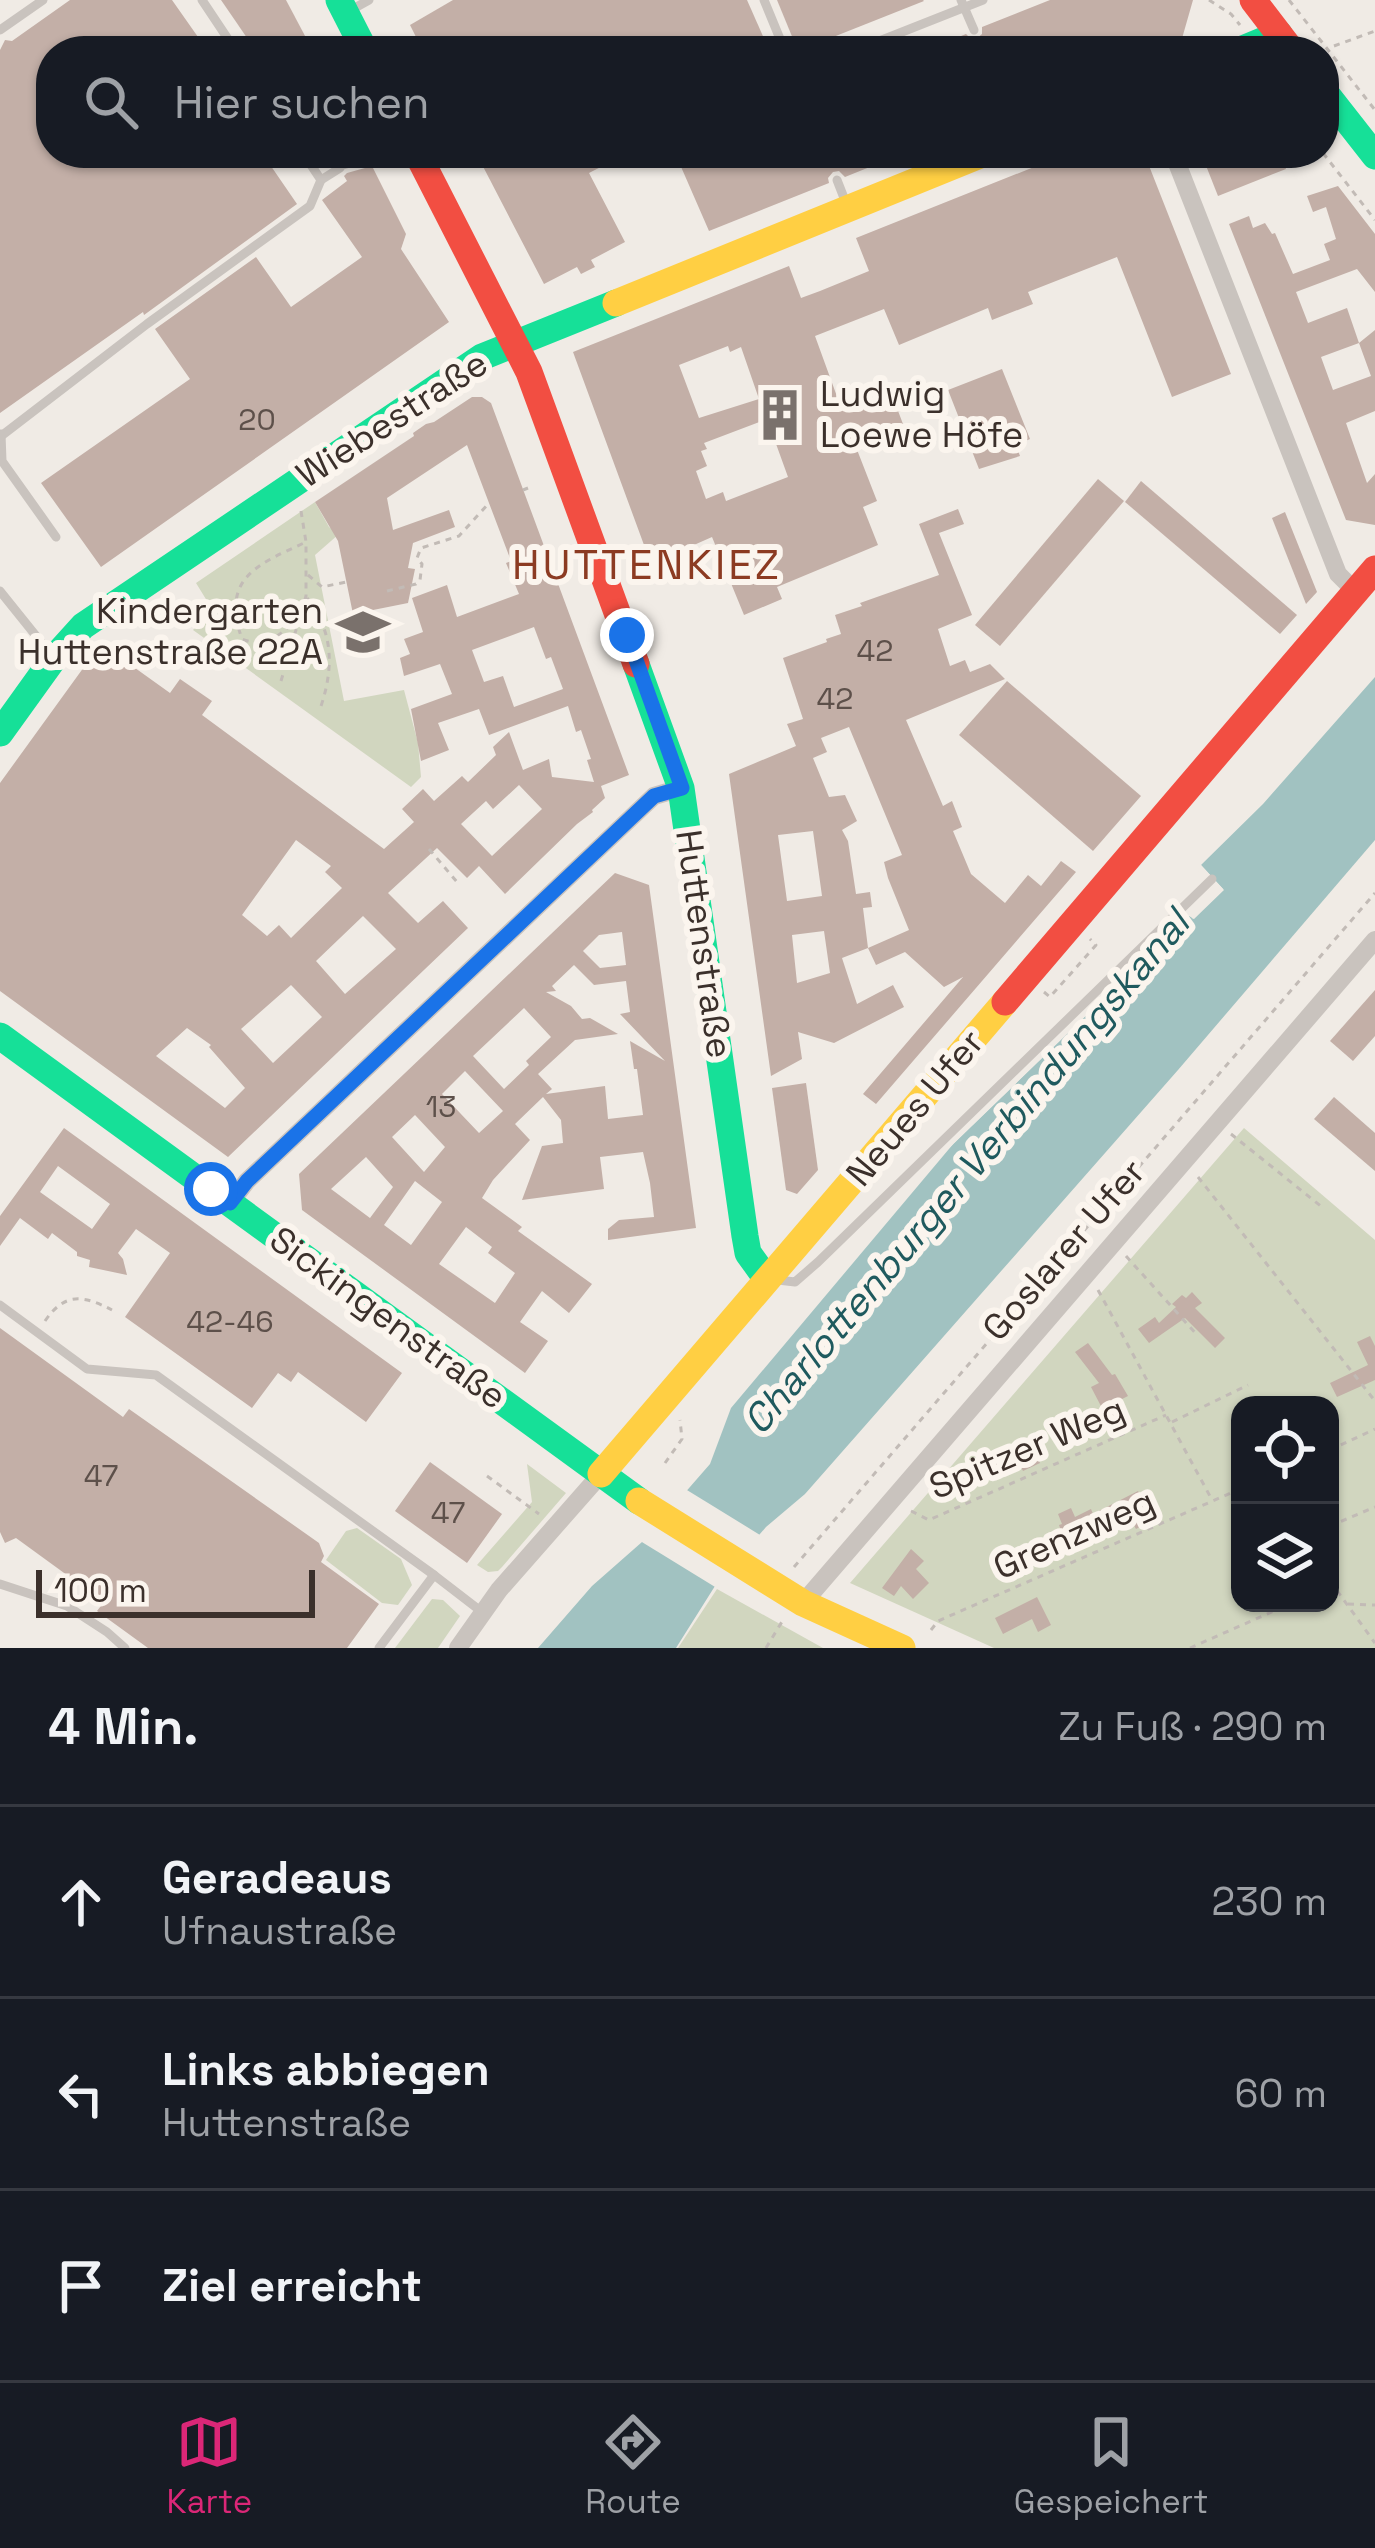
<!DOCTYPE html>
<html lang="de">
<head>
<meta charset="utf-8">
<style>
	body { margin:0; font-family:"Space Grotesk",sans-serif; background:#20242c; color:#f1f3f6 }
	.controls { position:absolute; right:36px; bottom:36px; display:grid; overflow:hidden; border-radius:24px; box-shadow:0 3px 9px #0004 }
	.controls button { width:108px; height:108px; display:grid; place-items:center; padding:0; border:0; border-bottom:3px solid #363941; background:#171b24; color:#f1f3f6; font:60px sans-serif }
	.scale { position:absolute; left:36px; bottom:30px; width:279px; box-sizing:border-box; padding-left:12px; border:6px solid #3b302b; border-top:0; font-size:33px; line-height:42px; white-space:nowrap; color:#3b302b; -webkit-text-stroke:9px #fbf5ee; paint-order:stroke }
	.stop { position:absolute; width:36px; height:36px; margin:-27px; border:9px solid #1a73e8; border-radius:50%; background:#fff }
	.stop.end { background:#1a73e8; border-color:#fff; box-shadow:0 3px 12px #0008 }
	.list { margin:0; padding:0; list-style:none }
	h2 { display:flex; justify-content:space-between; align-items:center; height:156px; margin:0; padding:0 48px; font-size:51px }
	h2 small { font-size:39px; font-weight:400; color:#9ea1a6 }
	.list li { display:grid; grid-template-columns:78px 1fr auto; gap:36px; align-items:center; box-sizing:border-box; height:192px; padding:0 48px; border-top:3px solid #363941 }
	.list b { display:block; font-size:45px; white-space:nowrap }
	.list p { margin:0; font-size:39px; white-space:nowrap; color:#9ea1a6 }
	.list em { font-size:39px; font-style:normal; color:#9ea1a6 }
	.icon { flex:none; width:66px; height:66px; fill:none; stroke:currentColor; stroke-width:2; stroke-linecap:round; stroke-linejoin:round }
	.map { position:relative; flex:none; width:1375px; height:1648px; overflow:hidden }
	.search { position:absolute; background:#171b24; box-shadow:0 3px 9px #0004; left:36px; right:36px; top:36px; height:132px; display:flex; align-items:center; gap:30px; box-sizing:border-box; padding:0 42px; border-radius:48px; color:#9ea1a6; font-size:45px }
	.sheet { height:732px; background:#171b24 }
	nav { display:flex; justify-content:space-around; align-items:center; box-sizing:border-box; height:168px; border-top:3px solid #363941; background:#171b24; font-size:33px; color:#9ea1a6 }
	nav a { display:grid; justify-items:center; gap:6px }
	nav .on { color:#db2777 }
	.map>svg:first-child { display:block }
</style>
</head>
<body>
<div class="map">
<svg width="1375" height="1648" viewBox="0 0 1375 1648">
	<rect width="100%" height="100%" fill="#f0ebe5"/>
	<g fill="#d1d6bf" fill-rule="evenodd">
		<polygon points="315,502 329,527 339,534 315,555 344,701 404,690 418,743 421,777 411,787 193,630 212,609 196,583"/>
		<path d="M1244,1128L1375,1240V1648H994L850,1583ZM1240,1405H1330V1603H1240Z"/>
		<polygon points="527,1464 566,1493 502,1567 498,1571 488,1572 477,1565 532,1502"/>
		<polygon points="357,1528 401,1559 412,1585 398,1605 382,1603 326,1560 346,1531"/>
		<polygon points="717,1589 823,1648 678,1648"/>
		<polygon points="432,1599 443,1600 460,1616 438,1648 395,1648"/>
	</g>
	<polygon fill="#a1c2c1" points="1375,677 1375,840 1178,1070 805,1494 766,1527 715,1586 676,1648 538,1648 592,1586 642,1542 710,1464 731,1408 954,1143 1190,915 1193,919 1223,889 1201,865 1263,804"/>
	<g fill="#f0ebe5">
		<polygon points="1201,865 1224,890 1194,919 1189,916 913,1183 950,1139 1186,911 1194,911 1215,890 1197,870"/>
		<polygon points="682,1487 765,1538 720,1590 637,1539"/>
	</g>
	<g fill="#c3afa7" fill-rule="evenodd">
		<polygon points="70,0 172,0 198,37 178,51 51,51 51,153 262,153 297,204 144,315 143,312 0,413 0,50 5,40 12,41"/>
		<polygon points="221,0 286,0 313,51 256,51"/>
		<polygon points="453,0 747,0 766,43 746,51 423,51 410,25"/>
		<polygon points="777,0 923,0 924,1 798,51"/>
		<polygon points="1050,0 1193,0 1181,42 1159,51 924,51 966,34 970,38 976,39 982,34 982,27"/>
		<polygon points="476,153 628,153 589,173 625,242 591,260 595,267 581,274 577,267 544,284"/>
		<polygon points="675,153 902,153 902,154 845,177 839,171 833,172 828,178 829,183 709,231"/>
		<path d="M1069,153H1144L1231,374L1172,397L1117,257L1028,292L1033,304L992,320L988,308L899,345L884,309L815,336L839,402L845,399L850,411L892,395L903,424L854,442L877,501L863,507L878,545L777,587L782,599L744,615L712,537L651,564L573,352L789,266L801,298L820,291L869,271L856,238ZM728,346L730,352L741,347L759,399L699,418L679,365ZM767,419L788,477L726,501L723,492L706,499L696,471L707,466L701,451L707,449L704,443Z"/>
		<polygon points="1201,153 1280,153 1286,169 1218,196"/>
		<polygon points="372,166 406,234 401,249 449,322 101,567 41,483 190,379 155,329 256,257 291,307 362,257 322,200 347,181 344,176 347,173"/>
		<path d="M1338,186L1375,234V292L1357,269L1296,292L1308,323L1347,308L1359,343L1375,330V411L1346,423L1367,483L1375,474V525L1346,520L1229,224L1249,216L1253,228L1265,223L1272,234L1275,233L1293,274L1330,260L1324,244L1336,239L1326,207L1313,212L1307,196ZM1359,343L1371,376L1333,390L1321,357Z"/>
		<polygon points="1002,369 1030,439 1016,445 1020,456 979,469 948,390"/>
		<path d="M472,397H482L491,403L629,775L601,786L605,798L592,810L593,812L577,824L505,894L479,866L467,878L437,848L388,893L418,923L443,901L468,928L228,1157L0,991V783L97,649L103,645L170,693L180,679L212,701L202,715L384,849L414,822L402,809L423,789L434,801L462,776L468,782L496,755L493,747L509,732L523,770L549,759L552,777L594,782L587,760L591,759L581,730L576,732L568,706L489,735L479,709L438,723L449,750L421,761L411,709L452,694L440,664L404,676L400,658L410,654L404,639L423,632L412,598L447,585L457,617L519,594L506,563L511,561L467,445L387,498L393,530L449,510L455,527L413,543L408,568L415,569L408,603L353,614L338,541L315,502L414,436L413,433L426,424L434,422ZM534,627L546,659L551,657L563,689L514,707L503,676L484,682L472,650ZM519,785L542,809L492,856L461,824L486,801L493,809ZM296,840L331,866L325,872L342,888L291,938L279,925L267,936L242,915ZM363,916L396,949L345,994L316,961ZM291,985L322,1017L273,1063L241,1029ZM187,1028L211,1045L209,1047L245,1088L225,1108L156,1056Z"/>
		<polygon points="1098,479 1124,501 1000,646 975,625"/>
		<polygon points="1141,481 1297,615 1280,634 1125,502"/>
		<path d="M958,509L964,524L939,533L972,615L938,629L950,666L965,660L970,672L990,664L1005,679L906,720L943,806L952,801L962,827L953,831L971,874L1005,903L1028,875L1041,886L1061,861L1076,872L876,1104L863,1094L963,977L944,987L905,952L876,965L868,948L909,930L888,878L884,862L902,855L849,727L821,738L827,752L813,758L829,797L845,795L857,821L842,830L848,841L856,894L870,892L872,907L863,908L868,948L842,958L857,1004L893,985L904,1007L834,1043L798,1032L802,1059L771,1076L729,774L796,746L787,724L803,719L783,658L827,642L826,639L841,634L835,615L862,606L860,603L939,575L919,524ZM813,831L822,896L787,901L778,835ZM824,931L830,973L797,983L792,935Z"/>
		<polygon points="1285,512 1317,592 1306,604 1272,518"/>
		<polygon points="1007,681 1141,796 1093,851 959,735"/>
		<path d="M615,873L649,885L696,1228L608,1240V1229L619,1220L654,1217L650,1183L643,1152L600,1157L604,1189L522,1200L542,1146L563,1143L561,1120L543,1097L515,1124L530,1140L493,1180L482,1198L522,1227L518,1231L592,1284L569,1313L542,1291L520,1322L548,1341L525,1373L302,1210L299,1174ZM622,932L626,965L600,968L583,951L599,935ZM574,965L594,985L626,981L630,1012L620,1014L665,1061L630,1041L634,1069H637L643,1115L608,1119L605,1086L546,1094L552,1089L538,1074L575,1040L618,1034L590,1018L582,1019L571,1006L546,992L556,991L552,986ZM524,1008L551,1037L526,1061L529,1065L504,1089L473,1056ZM465,1071L503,1111L479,1133L442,1094ZM415,1115L445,1147L424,1172L392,1137ZM366,1157L393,1187L370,1218L331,1189ZM415,1181L442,1202L411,1245L384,1225ZM466,1227L492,1247L488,1253L515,1273L495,1303L439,1264Z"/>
		<polygon points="1375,990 1375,1036 1353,1061 1330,1041"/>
		<polygon points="806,1083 818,1170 797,1194 786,1190 772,1088"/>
		<polygon points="1334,1097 1375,1133 1375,1171 1314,1119"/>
		<path d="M64,1128L402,1373L366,1422L298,1372L291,1382L278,1373L252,1408L125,1317L170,1253L136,1229L118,1253L123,1259L127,1275L89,1267L90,1260L77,1256V1252L52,1233L48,1239L20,1218L0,1246V1216ZM58,1166L110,1204L92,1229L40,1192Z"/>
		<polygon points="1192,1292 1202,1303 1195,1308 1225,1338 1215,1348 1185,1318 1149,1343 1138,1329 1155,1317 1159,1323 1176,1307 1172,1304 1182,1295 1186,1298"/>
		<polygon points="0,1328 123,1417 129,1409 319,1543 324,1556 321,1562 379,1604 347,1648 148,1648 97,1611 104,1602 16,1538 5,1543 0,1532"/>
		<polygon points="1370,1336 1375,1346 1375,1380 1337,1397 1330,1383 1368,1365 1357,1342"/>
		<polygon points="1088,1343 1112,1375 1115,1374 1128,1396 1120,1400 1133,1426 1119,1432 1107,1408 1103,1410 1091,1387 1099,1383 1075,1352"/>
		<polygon points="1026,1443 1029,1451 1033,1449 1040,1463 1023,1471 1019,1463 993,1475 986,1461"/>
		<polygon points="430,1462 502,1514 467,1563 395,1511"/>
		<polygon points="1138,1491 1153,1520 1136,1529 1128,1515 1101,1528 1104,1535 1088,1543 1085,1535 1065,1542 1059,1525 1062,1524 1058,1514 1071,1508 1075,1517 1091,1509 1093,1514"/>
		<polygon points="911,1549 924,1561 916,1569 929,1583 913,1599 901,1586 894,1596 882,1588"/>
		<polygon points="1037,1597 1051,1625 1038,1632 1032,1619 1003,1634 995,1618"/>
	</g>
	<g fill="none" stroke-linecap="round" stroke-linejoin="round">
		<g stroke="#c2bbb6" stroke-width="3" stroke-dasharray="6 6" stroke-linecap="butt">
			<polyline points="1209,0 1231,14 1240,25"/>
			<polyline points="1289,0 1375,110"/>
			<polyline points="1334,46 1375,31"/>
			<polyline points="1323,153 1375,220"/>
			<polyline points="523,490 528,488"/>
			<polyline points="308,575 322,587 346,582"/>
			<polyline points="387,591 416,584 420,580 422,564 417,558 421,548 459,536 489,503"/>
			<path d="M307,598C334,632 334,669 320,709"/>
			<path d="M300,617C280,634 268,650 242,639C220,577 259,564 306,542"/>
			<polyline points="281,681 306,596 306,542 301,511"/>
			<polyline points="429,849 457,882"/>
			<polyline points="1044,992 1050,997 1096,945 1090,939"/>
			<polyline points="1231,1134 1322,1207"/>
			<polyline points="1198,1177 1375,1401"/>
			<polyline points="1126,1256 1198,1336"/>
			<polyline points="1098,1290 1211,1498"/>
			<path d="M45,1321C65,1292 83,1295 112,1310"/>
			<polyline points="1172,1422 1248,1385"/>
			<polyline points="1330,1450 1375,1429"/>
			<polyline points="665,1463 682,1439 680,1420"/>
			<polyline points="487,1476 539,1514"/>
			<polyline points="911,1511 929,1520 1166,1415"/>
			<polyline points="1330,1526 1375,1507"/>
			<polyline points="794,1567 1375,893"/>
			<polyline points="1330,1581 1375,1643"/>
			<polyline points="1348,1604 1375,1605"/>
			<polyline points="931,1630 938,1621 1240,1489"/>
			<polyline points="766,1648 783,1620"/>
			<polyline points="1190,1648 1292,1603"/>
		</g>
		<g stroke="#c9c3be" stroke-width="9">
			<polyline points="202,0 236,51"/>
			<polyline points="764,0 785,51"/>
			<polyline points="351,10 369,0"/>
			<polyline points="0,30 43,0"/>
			<polyline points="854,51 983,0"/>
			<polyline points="303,153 321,180"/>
			<polyline points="343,165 384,153"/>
			<polyline points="837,180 846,203"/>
			<polyline points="1,434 2,461 56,537"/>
			<polyline points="0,437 147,324 310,206 321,180 340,168"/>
			<polyline points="0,591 53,657"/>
			<polyline points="778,1280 795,1282 818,1262 1212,879"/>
			<polyline points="0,1305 87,1369 156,1375 434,1575"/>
			<polyline points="0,1584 67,1606 107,1632 125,1648"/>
			<polyline points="379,1648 434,1575 482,1612"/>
		</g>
		<g stroke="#c9c3be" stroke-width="18">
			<polyline points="1173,153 1338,574 1355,591"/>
			<polyline points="230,1203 247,1181 654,796 681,788"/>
			<polyline points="803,1603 1375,940"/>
			<polyline points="458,1648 499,1590 601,1474"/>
		</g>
		<g stroke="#16e098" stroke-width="27">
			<polyline points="339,0 365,51"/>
			<polyline points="1238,51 1279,34"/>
			<polyline points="1324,91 1375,156"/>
			<polyline points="636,664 681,788 745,1236 748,1253 766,1278"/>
			<polyline points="0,733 54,658 83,626 482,357 616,303"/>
			<polyline points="0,1036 639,1501"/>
		</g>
		<g stroke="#ffcf43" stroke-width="27">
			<polyline points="616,303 985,153"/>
			<polyline points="601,1474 1005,1002"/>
			<polyline points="639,1501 803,1603 902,1648"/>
		</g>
		<g stroke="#f24e42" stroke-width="27">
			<polyline points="1253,0 1292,51"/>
			<polyline points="417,153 529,372 636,664"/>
			<polyline points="1005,1002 1375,569"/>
		</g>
		<polyline stroke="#c9c3be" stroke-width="9" points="961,0 974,30"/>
	</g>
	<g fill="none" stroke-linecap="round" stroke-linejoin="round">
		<polyline stroke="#1a73e8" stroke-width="15" points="211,1189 230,1203 247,1181 654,796 682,788 627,635"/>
	</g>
	<defs>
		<g id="building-bare" transform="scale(4.14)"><path d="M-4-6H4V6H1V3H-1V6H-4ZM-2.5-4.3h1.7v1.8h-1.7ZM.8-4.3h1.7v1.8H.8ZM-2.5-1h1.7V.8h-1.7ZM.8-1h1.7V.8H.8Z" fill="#7a716c" stroke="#fbf5ee" stroke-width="2.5" paint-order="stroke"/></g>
		<g id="school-bare" transform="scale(4.14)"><path d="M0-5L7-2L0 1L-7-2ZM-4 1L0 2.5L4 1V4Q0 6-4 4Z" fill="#7a716c" stroke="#fbf5ee" stroke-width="2.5" paint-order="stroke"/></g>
	</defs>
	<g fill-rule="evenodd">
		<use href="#building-bare" x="780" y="415"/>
		<use href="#school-bare" x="363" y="632"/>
	</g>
	<g text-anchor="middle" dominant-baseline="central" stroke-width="12" stroke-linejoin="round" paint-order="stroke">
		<g font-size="30" fill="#5d504a">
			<text x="257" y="419">20</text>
			<text x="875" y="650">42</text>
			<text x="835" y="698">42</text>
			<text x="441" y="1106">13</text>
			<text x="230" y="1321">42-46</text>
			<text x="101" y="1475">47</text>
			<text x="448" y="1512">47</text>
		</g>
		<g font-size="36" fill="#3b302b" stroke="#fbf5ee" text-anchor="start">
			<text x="820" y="394">Ludwig<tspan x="820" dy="41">Loewe Höfe</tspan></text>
			<text x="323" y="611" text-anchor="end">Kindergarten<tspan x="323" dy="41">Huttenstraße 22A</tspan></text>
		</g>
		<g font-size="36" fill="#3b302b" stroke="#fbf5ee">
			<text transform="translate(392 419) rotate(-33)">Wiebestraße</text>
			<text transform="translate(704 944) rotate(82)">Huttenstraße</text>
			<text transform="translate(915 1108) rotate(-50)">Neues Ufer</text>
			<text transform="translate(1064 1250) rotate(-49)">Goslarer Ufer</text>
			<text transform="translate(388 1318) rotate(36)">Sickingenstraße</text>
			<text transform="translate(1027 1448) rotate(-23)">Spitzer Weg</text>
			<text transform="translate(1074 1534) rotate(-24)">Grenzweg</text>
		</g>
		<g font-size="39" font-style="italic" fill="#1f5a5e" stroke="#fbf5ee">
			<text transform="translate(966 1172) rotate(-50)">Charlottenburger Verbindungskanal</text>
		</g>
		<g font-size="42" letter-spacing="3" fill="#8c3b22" stroke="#fbf5ee">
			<text x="647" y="564">HUTTENKIEZ</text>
		</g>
	</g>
</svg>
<div class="controls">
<button><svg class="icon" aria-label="locate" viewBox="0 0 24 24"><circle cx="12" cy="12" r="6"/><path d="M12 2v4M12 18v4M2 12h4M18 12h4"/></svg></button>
<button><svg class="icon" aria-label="layers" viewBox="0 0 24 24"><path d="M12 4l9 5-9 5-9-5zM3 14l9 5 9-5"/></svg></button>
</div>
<div class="scale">100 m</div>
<div class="stop" style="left:211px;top:1189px"></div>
<div class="stop end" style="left:627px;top:635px"></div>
<div class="search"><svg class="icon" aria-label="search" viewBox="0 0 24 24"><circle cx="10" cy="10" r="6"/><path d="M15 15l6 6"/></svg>Hier suchen</div>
</div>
<section class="sheet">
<h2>4 Min.<small>Zu Fuß · 290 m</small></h2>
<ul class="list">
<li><svg class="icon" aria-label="ahead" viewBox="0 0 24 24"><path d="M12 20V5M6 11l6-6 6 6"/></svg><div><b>Geradeaus</b><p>Ufnaustraße</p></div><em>230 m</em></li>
<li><svg class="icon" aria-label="left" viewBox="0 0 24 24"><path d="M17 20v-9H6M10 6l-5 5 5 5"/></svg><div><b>Links abbiegen</b><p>Huttenstraße</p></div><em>60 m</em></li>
<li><svg class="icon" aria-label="arrive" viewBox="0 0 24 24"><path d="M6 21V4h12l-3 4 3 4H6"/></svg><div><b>Ziel erreicht</b></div></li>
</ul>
</section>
<nav>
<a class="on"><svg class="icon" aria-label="map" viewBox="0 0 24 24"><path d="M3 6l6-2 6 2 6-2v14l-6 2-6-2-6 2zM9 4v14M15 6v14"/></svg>Karte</a>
<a><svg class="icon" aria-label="directions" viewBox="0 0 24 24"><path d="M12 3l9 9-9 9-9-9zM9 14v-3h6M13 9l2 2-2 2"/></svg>Route</a>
<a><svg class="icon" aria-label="saved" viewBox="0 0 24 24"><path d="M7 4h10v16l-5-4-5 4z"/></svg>Gespeichert</a>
</nav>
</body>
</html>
